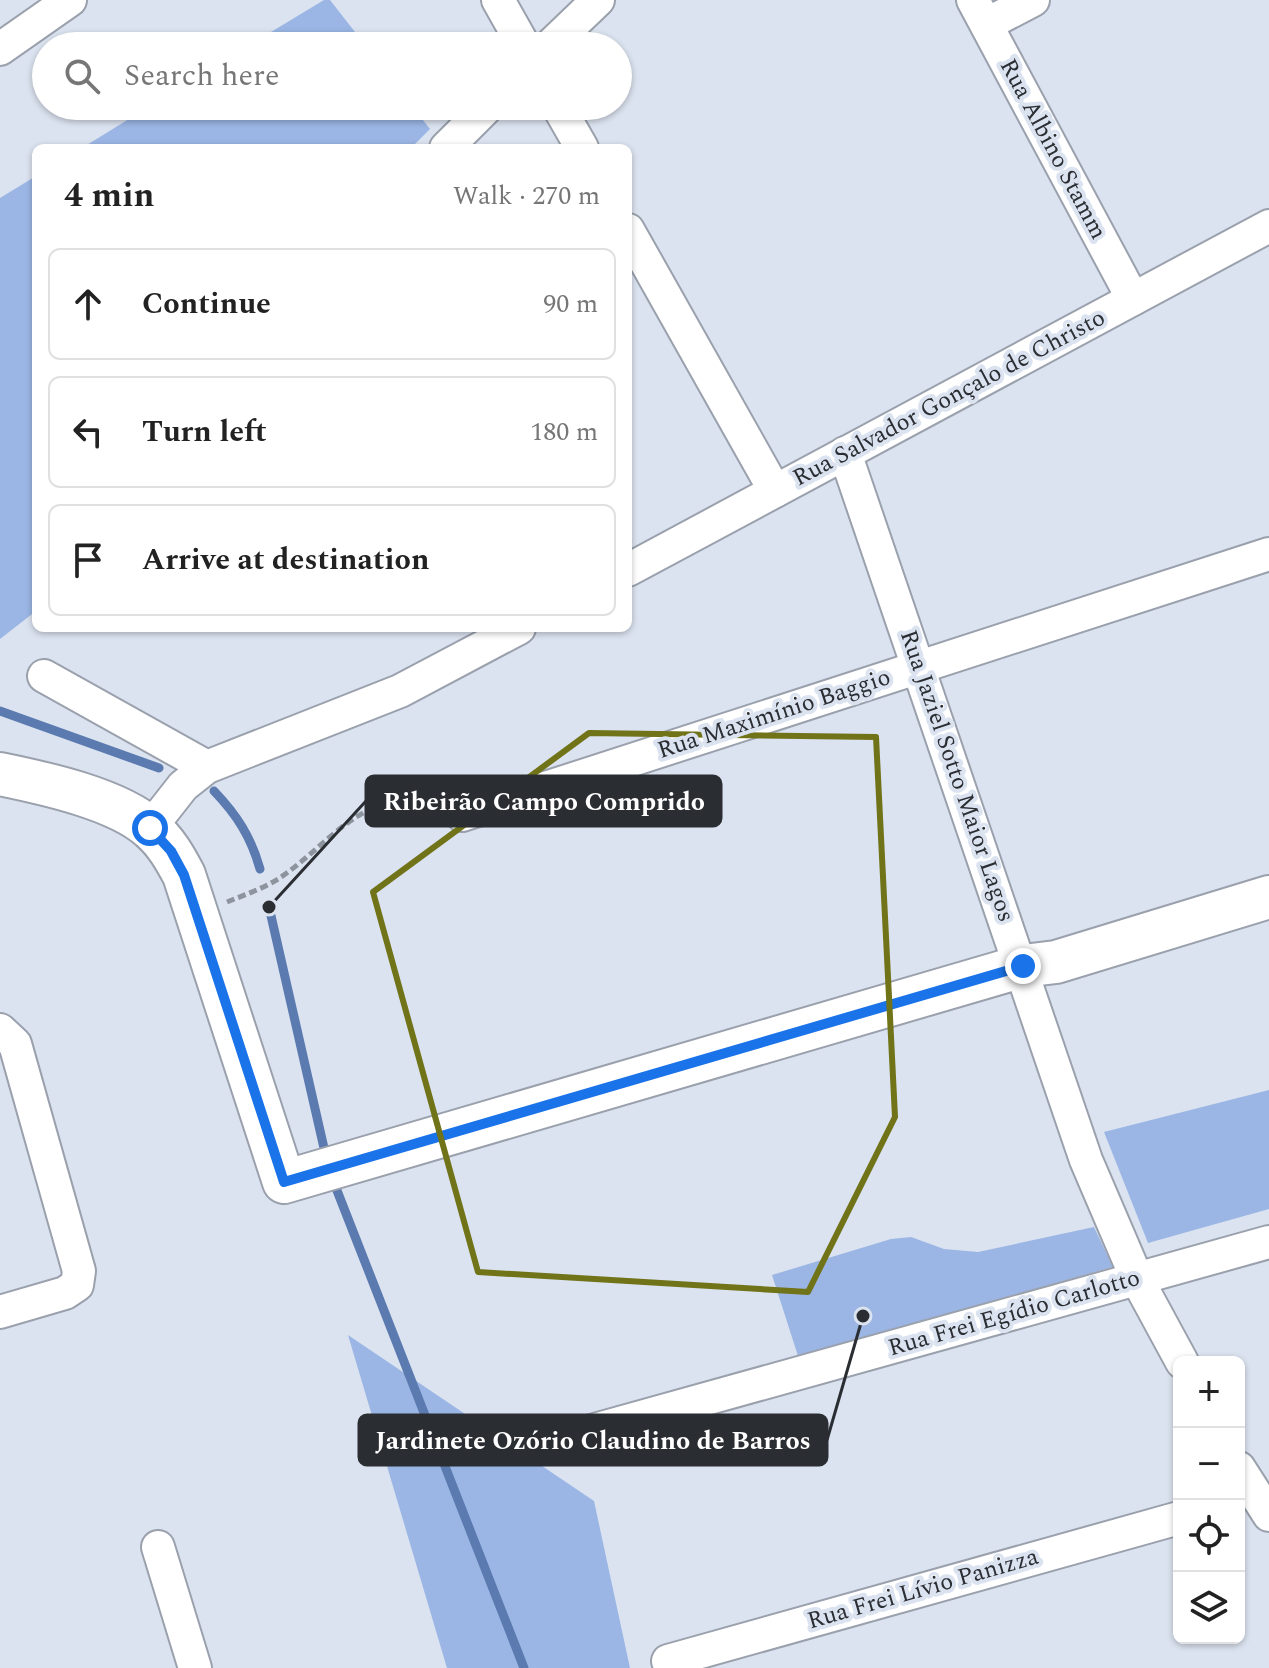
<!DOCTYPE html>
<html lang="en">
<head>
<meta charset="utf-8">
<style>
	body { margin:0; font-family:Spectral,serif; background:#f6f6f6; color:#222 }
	.controls { position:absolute; right:24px; bottom:24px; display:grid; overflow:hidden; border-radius:12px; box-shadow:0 2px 6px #0004 }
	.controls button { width:72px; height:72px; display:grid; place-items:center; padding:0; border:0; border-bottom:2px solid #e0e0e0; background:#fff; color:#222; font:40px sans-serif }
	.stop { position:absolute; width:24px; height:24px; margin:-18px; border:6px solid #1a73e8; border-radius:50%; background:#fff }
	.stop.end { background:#1a73e8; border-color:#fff; box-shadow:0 2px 8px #0008 }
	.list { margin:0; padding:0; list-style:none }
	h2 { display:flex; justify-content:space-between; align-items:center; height:104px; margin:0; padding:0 32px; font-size:34px }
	h2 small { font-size:26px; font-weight:400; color:#767676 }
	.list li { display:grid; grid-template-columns:52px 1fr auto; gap:24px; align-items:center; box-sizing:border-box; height:112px; margin:0 16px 16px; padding:0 16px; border:2px solid #e0e0e0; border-radius:12px }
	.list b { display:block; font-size:30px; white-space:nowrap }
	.list em { font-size:26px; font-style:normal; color:#767676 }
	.icon { flex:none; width:44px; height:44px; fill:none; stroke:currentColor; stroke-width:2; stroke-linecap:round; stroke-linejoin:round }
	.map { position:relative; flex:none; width:1269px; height:1668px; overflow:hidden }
	.search { position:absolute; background:#fff; box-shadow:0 2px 6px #0004; left:32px; top:32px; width:600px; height:88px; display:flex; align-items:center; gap:20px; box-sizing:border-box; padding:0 28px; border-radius:44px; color:#767676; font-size:30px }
	.panel { position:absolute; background:#fff; box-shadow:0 2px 6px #0004; left:32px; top:144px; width:600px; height:488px; border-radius:12px }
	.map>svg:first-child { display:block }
</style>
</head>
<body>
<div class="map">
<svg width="1269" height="1668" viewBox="0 0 1269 1668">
	<rect width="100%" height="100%" fill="#dbe3f0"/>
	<g fill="#9bb6e4">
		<polygon points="324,0 330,0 366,46 248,46"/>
		<polygon points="150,106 412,106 430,129 411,148 82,148"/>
		<polygon points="36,176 36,611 0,639 0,198"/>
		<polygon points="1269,1090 1269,1209 1148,1243 1104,1132"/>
		<polygon points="1094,1227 1113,1267 798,1356 772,1275 891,1239 911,1237 944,1249 978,1252"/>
		<polygon points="348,1335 594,1501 630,1668 447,1668"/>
	</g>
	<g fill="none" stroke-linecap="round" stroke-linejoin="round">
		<g stroke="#5b7aaf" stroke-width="9">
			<polyline points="0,711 159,768"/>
			<path d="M214,791C237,815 251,837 260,869"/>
			<polyline points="269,907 324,1148"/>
			<polyline points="336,1188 524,1668"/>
		</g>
		<g stroke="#9aa1ad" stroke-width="36">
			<g id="minor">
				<polyline points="498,0 524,46"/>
				<polyline points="973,0 1133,299"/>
				<polyline points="987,24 1033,0"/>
				<polyline points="550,46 598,0"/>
				<polyline points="0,49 70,0"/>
				<polyline points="558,106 582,148"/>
				<polyline points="446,148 488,106"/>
				<polyline points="628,230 775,491"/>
				<polyline points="845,453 1086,1160 1137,1279 1182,1362"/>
				<polyline points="628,570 1269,226"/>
				<polyline points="44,676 207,767"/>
				<polyline points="462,815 1269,554"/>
				<polyline points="150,828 183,786 207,767 400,691 519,628"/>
				<polyline points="0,1030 15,1044 79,1271 77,1285 65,1293 0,1312"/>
				<polyline points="573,1436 1269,1242"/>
				<polyline points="1239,1468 1269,1515"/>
				<polyline points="158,1547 195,1668"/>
				<polyline points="668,1661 1179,1518"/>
			</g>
		</g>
		<g stroke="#9aa1ad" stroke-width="46">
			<path id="tertiary" d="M0,774C44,783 118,799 151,829C166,842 175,858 184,875L284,1182L1023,966L1056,962L1269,897"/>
		</g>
		<path stroke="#8e949d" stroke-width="5" stroke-dasharray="8 4" stroke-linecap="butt" d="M227,902C244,895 262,889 278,879C327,848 365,783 434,806"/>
		<use href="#minor" stroke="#fff" stroke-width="32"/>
		<use href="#tertiary" stroke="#fff" stroke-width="42"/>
	</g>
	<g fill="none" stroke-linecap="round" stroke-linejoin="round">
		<polyline stroke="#1a73e8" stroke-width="10" points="150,828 171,851 184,875 284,1182 1023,966"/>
	</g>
	<path fill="none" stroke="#717318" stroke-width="6" stroke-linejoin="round" d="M589,733L876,737L895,1117L808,1292L478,1272L373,892Z"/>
	<g text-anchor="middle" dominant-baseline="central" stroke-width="8" stroke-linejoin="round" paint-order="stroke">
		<g font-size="24" fill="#2a2d32" stroke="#dbe3f0">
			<text transform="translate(1053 149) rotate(62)">Rua Albino Stamm</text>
			<text transform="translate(949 398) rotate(-28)">Rua Salvador Gonçalo de Christo</text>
			<text transform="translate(774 714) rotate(-18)">Rua Maximínio Baggio</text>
			<text transform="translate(957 776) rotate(71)">Rua Jaziel Sotto Maior Lagos</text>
			<text transform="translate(1014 1313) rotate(-16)">Rua Frei Egídio Carlotto</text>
			<text transform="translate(923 1589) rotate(-16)">Rua Frei Lívio Panizza</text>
		</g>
	</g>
	<path fill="none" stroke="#2a2d32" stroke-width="3" d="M269 907L366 801M863 1316L827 1440"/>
	<g fill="#2a2d32" stroke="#dbe3f0" stroke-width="3">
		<circle cx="269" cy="907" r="8"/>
		<circle cx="863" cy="1316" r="8"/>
	</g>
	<g fill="#2a2d32" stroke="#2a2d32" stroke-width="3">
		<rect x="366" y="776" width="355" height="50" rx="8"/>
		<rect x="359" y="1415" width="468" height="50" rx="8"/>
	</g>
	<g font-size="26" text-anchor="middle" font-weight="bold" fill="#fff">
		<text x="544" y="810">Ribeirão Campo Comprido</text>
		<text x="593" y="1449">Jardinete Ozório Claudino de Barros</text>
	</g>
</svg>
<div class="controls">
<button>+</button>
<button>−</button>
<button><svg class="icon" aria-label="locate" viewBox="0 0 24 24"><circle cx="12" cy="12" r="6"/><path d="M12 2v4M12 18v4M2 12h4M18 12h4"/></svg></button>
<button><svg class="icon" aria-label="layers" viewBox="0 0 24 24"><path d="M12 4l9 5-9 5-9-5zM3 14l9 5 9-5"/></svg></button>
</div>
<div class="stop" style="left:150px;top:828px"></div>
<div class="stop end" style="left:1023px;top:966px"></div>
<div class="search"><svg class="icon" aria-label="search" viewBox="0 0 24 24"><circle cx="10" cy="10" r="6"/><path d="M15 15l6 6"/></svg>Search here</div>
<section class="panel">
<h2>4 min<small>Walk · 270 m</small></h2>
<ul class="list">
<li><svg class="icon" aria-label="ahead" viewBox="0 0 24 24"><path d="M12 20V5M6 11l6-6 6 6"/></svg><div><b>Continue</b></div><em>90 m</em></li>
<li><svg class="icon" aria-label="left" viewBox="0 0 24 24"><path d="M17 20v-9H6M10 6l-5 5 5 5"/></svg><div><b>Turn left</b></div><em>180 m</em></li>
<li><svg class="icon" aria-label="arrive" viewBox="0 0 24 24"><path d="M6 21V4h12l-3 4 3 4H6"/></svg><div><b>Arrive at destination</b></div></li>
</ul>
</section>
</div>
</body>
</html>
